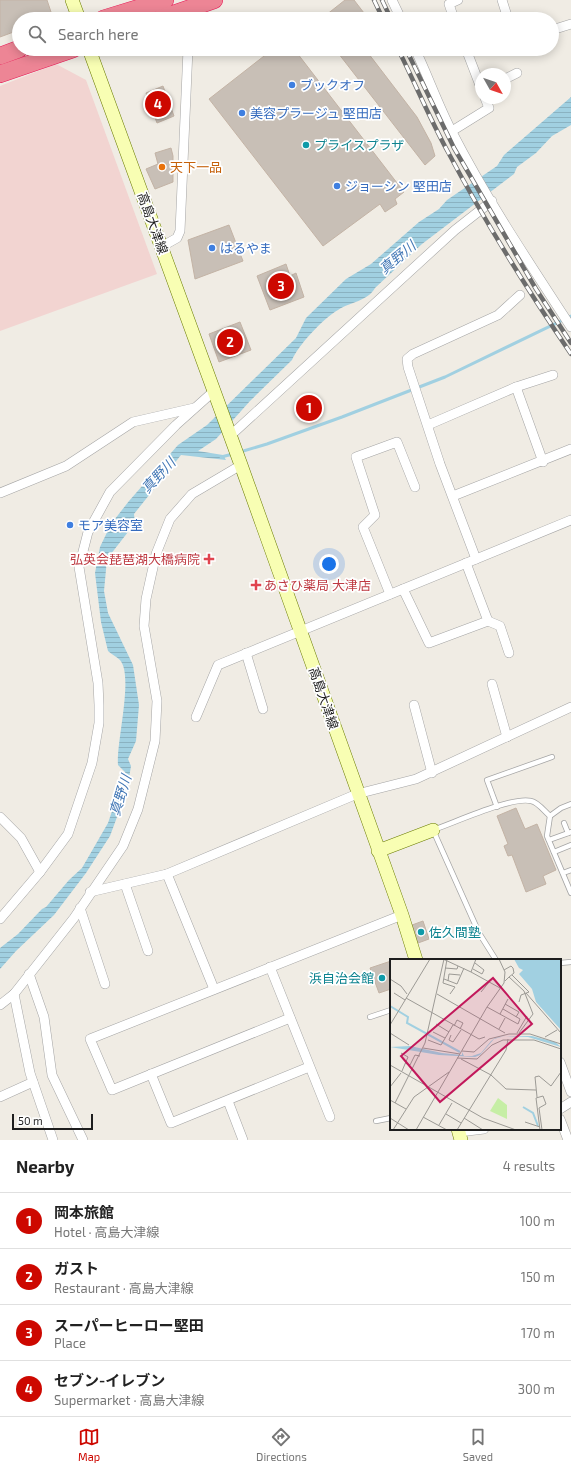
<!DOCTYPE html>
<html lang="en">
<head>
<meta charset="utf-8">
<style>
	body { margin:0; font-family:"Exo 2","Noto Sans JP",sans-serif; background:#f2f2f2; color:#222 }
	.compass { position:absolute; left:475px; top:68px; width:36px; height:36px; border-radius:50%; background:#fff; box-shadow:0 2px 10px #0003; rotate:130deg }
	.scale { position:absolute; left:12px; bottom:10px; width:81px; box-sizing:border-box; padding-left:4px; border:2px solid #1e1e1e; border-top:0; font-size:11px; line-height:14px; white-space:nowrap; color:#1e1e1e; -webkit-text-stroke:3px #fff; paint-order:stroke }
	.you { position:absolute; left:329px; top:564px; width:14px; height:14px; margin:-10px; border:3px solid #fff; border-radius:50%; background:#1a73e8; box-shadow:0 0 0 6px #1a73e833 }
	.badge { display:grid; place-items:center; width:26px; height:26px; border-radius:50%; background:#cd0800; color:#fff; font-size:13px; font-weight:700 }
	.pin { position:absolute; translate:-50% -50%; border:2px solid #fff; box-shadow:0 1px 4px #0006 }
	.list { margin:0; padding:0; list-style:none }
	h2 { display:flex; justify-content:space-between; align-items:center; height:52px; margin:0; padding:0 16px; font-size:17px }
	h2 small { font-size:13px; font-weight:400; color:#767676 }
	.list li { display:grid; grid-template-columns:26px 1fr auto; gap:12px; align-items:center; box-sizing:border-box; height:56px; padding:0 16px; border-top:1px solid #e0e0e0 }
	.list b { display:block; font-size:15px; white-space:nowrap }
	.list p { margin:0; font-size:13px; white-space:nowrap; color:#767676 }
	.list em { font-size:13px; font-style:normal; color:#767676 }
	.icon { flex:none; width:22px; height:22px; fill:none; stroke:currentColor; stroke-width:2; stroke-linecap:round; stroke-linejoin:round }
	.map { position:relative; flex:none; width:571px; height:1140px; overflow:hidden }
	.search { position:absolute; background:#fff; box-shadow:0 2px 10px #0003; left:12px; right:12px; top:12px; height:44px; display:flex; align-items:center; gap:10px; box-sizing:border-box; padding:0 14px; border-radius:22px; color:#767676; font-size:15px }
	.sheet { height:276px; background:#fff }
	nav { display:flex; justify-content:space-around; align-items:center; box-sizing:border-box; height:56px; border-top:1px solid #e0e0e0; background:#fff; font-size:11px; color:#767676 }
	nav a { display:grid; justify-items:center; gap:2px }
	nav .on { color:#cd0800 }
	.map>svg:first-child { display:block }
</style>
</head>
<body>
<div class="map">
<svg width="571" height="1140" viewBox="0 0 571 1140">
	<defs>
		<pattern id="water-rules" width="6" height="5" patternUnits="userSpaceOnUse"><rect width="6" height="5" fill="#a1d0e1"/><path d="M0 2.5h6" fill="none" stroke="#8ab2c1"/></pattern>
	</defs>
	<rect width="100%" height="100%" fill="#f0ece4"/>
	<polygon fill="#f2d4d1" points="56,64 86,80 157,274 0,331 0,86"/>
	<path fill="url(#water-rules)" d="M571,97V125L552,136L536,153L517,167L514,174L422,244L375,288C368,301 350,302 338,310C323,319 299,344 292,360L250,401L216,439L198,451L223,455L226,460L181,455L134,514L135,523L107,559L104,591L108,613L133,665L139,705L136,741L128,759L131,766L127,790L110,836L86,873L54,915L16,951L0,969V948L18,934L42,909L46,907L69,880L82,868L108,823L125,772L118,765C116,742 134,676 120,660C117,657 111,654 108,651L101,622L95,573L100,547L111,524L129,501L178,445L207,425L296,338L306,318L346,279L371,264L419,222L439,209L447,200L497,166L504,155Z"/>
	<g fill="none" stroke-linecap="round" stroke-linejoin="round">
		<g stroke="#a1d0e1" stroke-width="3">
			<polyline points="240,452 267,444 342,417 445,377 571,316"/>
			<polyline points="221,457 233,454"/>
		</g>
	</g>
	<g fill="#c8bfb6" stroke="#c3b3a5">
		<polygon points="0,0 47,0 53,18 19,19 19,30 0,37"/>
		<polygon points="345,0 354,0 364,13 360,19 321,19"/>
		<polygon points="273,49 294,49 404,192 395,199 397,204 385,212 380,204 323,246 209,99"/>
		<polygon points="335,49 365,49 417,117 431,143 435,156 425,165"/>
		<polygon points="163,86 174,116 157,123 146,93"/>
		<polygon points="171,148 173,156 173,182 155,189 146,169 158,164 155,153"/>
		<polygon points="229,225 243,261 195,279 188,240"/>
		<polygon points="286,264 290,276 296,273 304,297 270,310 257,276"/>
		<polygon points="240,322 251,350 219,362 209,334"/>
		<polygon points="516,808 525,829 537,824 556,870 543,876 546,884 526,892 512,855 508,856 504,846 508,844 497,816"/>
		<polygon points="423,921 429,939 418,943 412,925"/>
		<polygon points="391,961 391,989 379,993 370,968"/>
	</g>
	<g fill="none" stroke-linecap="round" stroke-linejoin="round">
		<g stroke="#a5a5a5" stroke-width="6">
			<g id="lane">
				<polyline points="571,804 561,808 550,816 547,836 571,893"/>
				<polyline points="497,807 487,780 552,757"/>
				<polyline points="564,823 568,833"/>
				<polyline points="549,840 571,832"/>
				<polyline points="554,852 571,845"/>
				<polyline points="563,873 571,870"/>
				<path d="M496,960L479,933L433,830C454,823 512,796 531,801C538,802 545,812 550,816"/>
				<polyline points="560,963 571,962"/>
				<polyline points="370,1017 391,1010"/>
				<polyline points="376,1121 391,1118"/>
			</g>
		</g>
		<g stroke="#a5a5a5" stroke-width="10">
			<g id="street">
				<polyline points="392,0 401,19"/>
				<polyline points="502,0 508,19"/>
				<polyline points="454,19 449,4 458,0"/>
				<polyline points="552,30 571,24"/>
				<path d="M415,49C428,76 438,105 452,132C487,200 530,264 571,327"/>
				<polyline points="466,49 481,88"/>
				<polyline points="505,79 517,73"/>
				<polyline points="452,131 489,108 485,98"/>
				<polyline points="161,247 177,238 180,231 188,49"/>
				<polyline points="516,387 543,462"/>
				<polyline points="428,425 516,387 553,375"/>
				<polyline points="230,436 455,230 492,201"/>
				<polyline points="0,493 66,466 133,422 194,408"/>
				<polyline points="453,496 571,449"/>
				<polyline points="476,559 440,464 408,367 407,359 413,354 498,315 520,295"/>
				<polyline points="403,589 429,643 488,621 466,563"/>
				<polyline points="390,594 363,527 375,515 356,457 397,442 415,487"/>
				<polyline points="488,621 500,626 509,653"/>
				<polyline points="246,653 263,709"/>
				<polyline points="492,684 507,737"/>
				<polyline points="414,705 432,773"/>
				<polyline points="196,717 218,665 571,520"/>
				<polyline points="0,817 21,838 40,872"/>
				<polyline points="167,874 214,989"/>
				<polyline points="125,884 148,951"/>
				<polyline points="90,892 167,874 357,794 416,779 571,707"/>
				<polyline points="80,908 105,984"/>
				<polyline points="0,919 40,872 68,834 92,763 99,723 99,705 98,683 79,567 88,532 110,492 176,425 214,391"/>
				<polyline points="270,967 330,1117"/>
				<polyline points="29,974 44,1017 52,1075 83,1140"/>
				<polyline points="14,994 30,1073 53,1140"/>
				<polyline points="0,1005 14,994 48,951 74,918 123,846 138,809 155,741 157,701 144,626 146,599 156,554 170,519 192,494 241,465"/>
				<polyline points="290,1018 112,1090 90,1039 402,915"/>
				<polyline points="560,1062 571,1092"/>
				<polyline points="151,1074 171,1123 309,1067"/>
				<polyline points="0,1097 33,1082"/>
				<polyline points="228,1101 243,1140"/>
				<polyline points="560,1109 571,1102"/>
				<polyline points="560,1119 568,1140"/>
				<polyline points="459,1132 484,1129"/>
			</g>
		</g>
		<g stroke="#697b00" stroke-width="14">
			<g id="secondary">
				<polyline points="72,0 79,19"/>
				<polyline points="89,49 241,465 402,915 416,960"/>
				<polyline points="378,851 433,830"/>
				<polyline points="458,1129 461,1140"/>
			</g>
		</g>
		<g stroke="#e81756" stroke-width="18">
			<g id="highway">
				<polyline points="103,19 165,0"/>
				<polyline points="159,19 214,0"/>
				<polyline points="0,56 19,49"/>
				<polyline points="0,74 73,49"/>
			</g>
		</g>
		<use href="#lane" stroke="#fff" stroke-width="4.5"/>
		<use href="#street" stroke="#fff" stroke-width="9"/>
		<use href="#secondary" stroke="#f8feb3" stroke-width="13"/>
		<use href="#highway" stroke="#ed8595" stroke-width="17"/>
		<g stroke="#6c6c6c" stroke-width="4.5">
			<g id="rail">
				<polyline points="374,0 383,19"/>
				<polyline points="382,0 391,19"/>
				<path d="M398,49C415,83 430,119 448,152C485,222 527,289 571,354"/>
				<polyline points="406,49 454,148 536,289 571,343"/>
			</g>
		</g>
		<use href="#rail" stroke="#fff" stroke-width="3" stroke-dasharray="9" stroke-linecap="butt"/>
	</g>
	<g fill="#3f7fe0" stroke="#fff" stroke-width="1.5">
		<circle cx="292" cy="85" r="4"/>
		<circle cx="242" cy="113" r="4"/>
		<circle cx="337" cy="186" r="4"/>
		<circle cx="212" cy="248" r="4"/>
		<circle cx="70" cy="525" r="4"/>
	</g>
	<g fill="#0f9aa8" stroke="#fff" stroke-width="1.5">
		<circle cx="306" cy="145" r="4"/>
		<circle cx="421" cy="932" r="4"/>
		<circle cx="382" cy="978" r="4"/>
	</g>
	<circle fill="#e8710a" stroke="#fff" stroke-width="1.5" cx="162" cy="167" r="4"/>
	<g fill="#e0444e" stroke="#fff" stroke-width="1.5">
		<path d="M207 553h4v4h4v4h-4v4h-4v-4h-4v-4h4z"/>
		<path d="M254 579h4v4h4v4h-4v4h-4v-4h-4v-4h4z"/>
	</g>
	<g text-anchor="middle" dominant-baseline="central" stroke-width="3.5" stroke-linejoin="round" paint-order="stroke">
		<g font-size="13" fill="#366cbe" stroke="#fff" text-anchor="start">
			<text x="300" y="85">ブックオフ</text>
			<text x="250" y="113">美容プラージュ 堅田店</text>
			<text x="345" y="186">ジョーシン 堅田店</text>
			<text x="220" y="248">はるやま</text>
			<text x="78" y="525">モア美容室</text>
		</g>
		<g font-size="13" fill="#0d838f" stroke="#fff" text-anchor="start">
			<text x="314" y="145">プライスプラザ</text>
			<text x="429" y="932">佐久間塾</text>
			<text x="374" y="978" text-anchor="end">浜自治会館</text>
		</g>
		<g font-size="13" fill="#c56008" stroke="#fff" text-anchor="start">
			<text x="170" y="167">天下一品</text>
		</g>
		<g font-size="13" fill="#1e1e1e" stroke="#fff">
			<text transform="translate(153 223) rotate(70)">高島大津線</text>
			<text transform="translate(324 698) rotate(71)">高島大津線</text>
		</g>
		<g font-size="13" fill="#be3a42" stroke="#fff" text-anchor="end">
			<text x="200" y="559">弘英会琵琶湖大橋病院</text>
			<text x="264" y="585" text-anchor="start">あさひ薬局 大津店</text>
		</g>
		<g font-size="14" font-style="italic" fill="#4378b6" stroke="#fff">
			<text transform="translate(397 257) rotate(-40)">真野川</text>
			<text transform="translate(158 475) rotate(-47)">真野川</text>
			<text transform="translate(120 795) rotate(-73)">真野川</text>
		</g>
	</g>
	<g transform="translate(390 959)">
		<rect width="171" height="171" fill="#f0ece4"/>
		<path d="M108,139L117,146V160L100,152Z" fill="#c6eea5"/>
		<path d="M124,0H171V71L146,43L142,30L129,15L133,11L129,9ZM115,77H142L165,83L171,88L138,78L115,77L104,80L90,96L85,98L49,96L0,88L20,87L52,94L72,96V93L74,97H82L91,94L101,82L105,79Z" fill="#a1d0e1"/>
		<path fill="none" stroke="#a1d0e1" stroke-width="2" d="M0,47L18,58L17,64L70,93M133,148L143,154L148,167"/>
		<path fill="none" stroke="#9c9a95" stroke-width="1" d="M53,0L81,13M57,0L53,24L65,28L60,35M86,0L81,13L110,29M55,9L67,10L68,7M83,10L92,15L94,11L85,4M114,11L121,7L123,9L124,14L119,18M122,16L139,33L131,36L129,43M0,20L11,27L17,35M54,20L67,25L74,9M58,22L59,15L70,16M115,22L119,18L134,32L143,55L129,74M91,33L100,22M4,34L15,41M136,34L171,74M47,35L115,74M16,39L89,80L95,78M115,45L129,53L126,58M97,48L128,65L130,60L113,50M110,55L118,40M46,65L59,73M0,66L40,0M64,67L67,61L73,64L70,70M109,70L115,59M43,73L55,79M0,74L19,86M127,74L137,57M61,76L59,81L63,83L71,71M155,78L167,71M38,81L51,86L63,66M33,89L70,95M72,92L84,93L99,80L119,75H140L171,85M11,94L18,98L12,112M67,99L87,100L102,86L113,81H144L171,90M71,100L101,116L116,130L146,131M15,104L20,106L25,96L30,97M0,106L93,159L126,171M0,128L11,114M147,138L145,118L149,117L161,127L171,113M0,141L16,150M5,144L35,84L54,0M56,155L71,164M33,158L57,171M0,159L19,171M74,159L93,171M135,163L150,168M49,166L62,144M3,171L24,138L59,113M26,171L97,48L114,24L115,13L109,0M67,171L116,91L118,80M150,171L146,139L153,137L156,145L149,149L152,171"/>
		<path fill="#c2185b" fill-opacity="0.15" stroke="#c2185b" stroke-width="2" d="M103,19L142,65L50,143L11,97Z"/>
		<rect width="171" height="171" fill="none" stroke="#1e1e1e" stroke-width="2"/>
	</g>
</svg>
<svg class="compass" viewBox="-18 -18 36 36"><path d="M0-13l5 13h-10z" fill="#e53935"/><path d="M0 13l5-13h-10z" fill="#767676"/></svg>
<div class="scale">50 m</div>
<div class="you"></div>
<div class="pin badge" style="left:309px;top:408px">1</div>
<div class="pin badge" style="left:230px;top:342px">2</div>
<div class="pin badge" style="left:281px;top:286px">3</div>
<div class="pin badge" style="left:158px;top:104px">4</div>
<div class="search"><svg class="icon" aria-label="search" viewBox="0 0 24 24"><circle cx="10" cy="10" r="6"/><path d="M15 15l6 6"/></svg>Search here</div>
</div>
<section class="sheet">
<h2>Nearby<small>4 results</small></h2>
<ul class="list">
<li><span class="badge">1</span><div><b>岡本旅館</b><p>Hotel · 高島大津線</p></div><em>100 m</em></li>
<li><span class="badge">2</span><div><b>ガスト</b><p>Restaurant · 高島大津線</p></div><em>150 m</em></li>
<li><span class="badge">3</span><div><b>スーパーヒーロー堅田</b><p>Place</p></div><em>170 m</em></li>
<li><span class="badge">4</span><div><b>セブン-イレブン</b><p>Supermarket · 高島大津線</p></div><em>300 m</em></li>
</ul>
</section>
<nav>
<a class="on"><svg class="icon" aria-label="map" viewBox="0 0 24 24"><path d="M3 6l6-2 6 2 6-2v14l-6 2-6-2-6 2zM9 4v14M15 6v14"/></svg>Map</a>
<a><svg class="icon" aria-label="directions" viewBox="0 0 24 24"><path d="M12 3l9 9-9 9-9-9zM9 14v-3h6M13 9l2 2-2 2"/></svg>Directions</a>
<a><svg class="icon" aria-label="saved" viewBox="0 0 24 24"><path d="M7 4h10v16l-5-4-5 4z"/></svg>Saved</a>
</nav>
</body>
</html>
